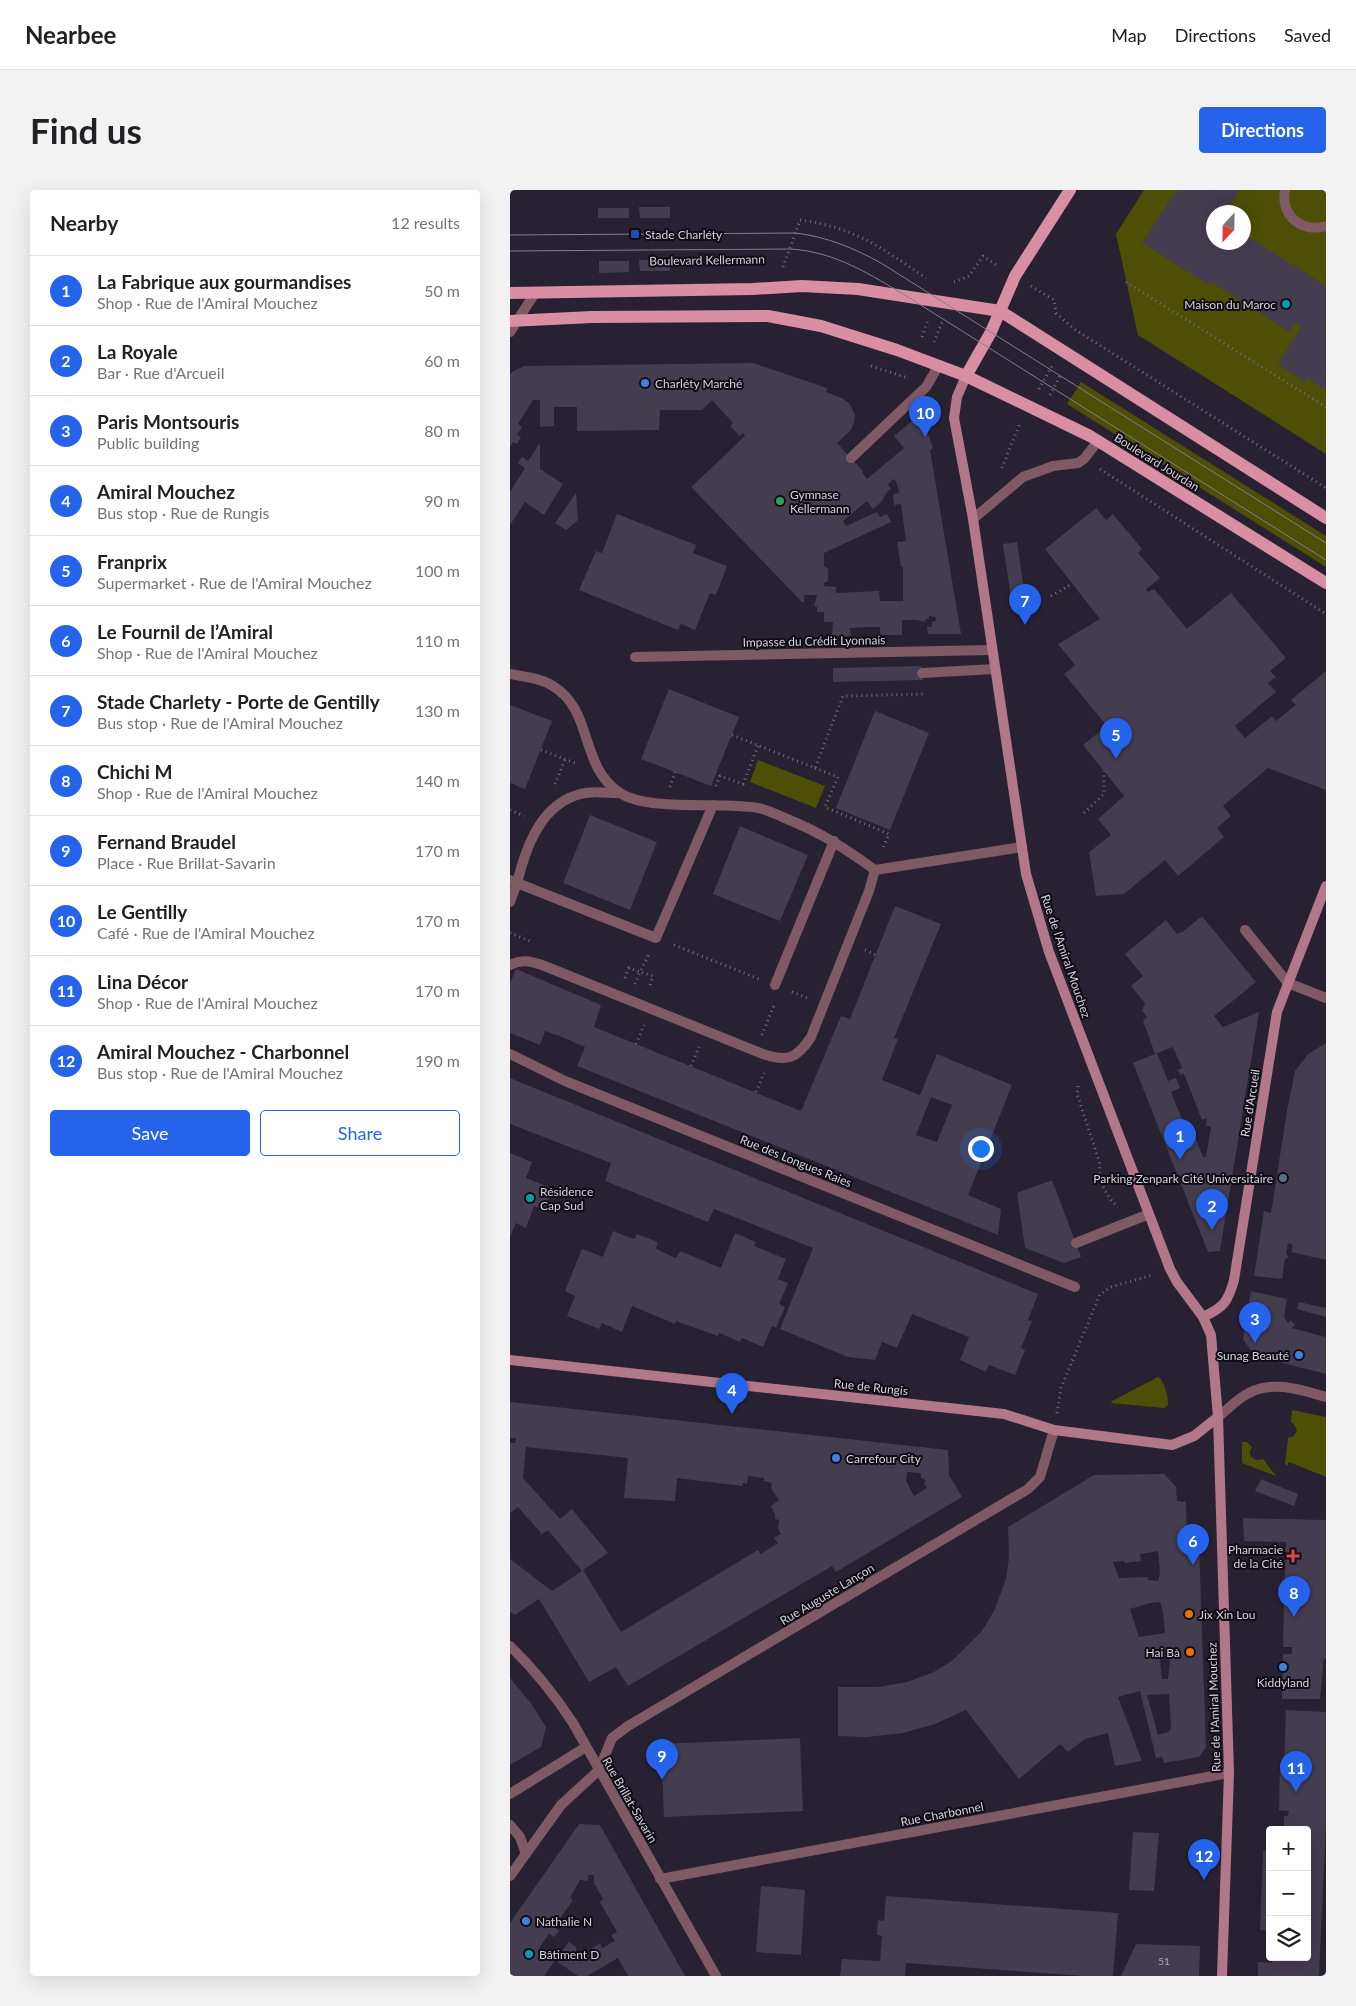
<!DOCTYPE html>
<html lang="en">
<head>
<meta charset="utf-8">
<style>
	body { margin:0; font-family:Lato,sans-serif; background:#f2f2f2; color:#202124 }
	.controls { position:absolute; right:15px; bottom:15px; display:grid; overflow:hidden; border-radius:5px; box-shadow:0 5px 20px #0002 }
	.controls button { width:45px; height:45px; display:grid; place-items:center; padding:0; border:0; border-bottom:1px solid #e0e0e0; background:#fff; color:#202124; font:25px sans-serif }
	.compass { position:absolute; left:696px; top:15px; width:45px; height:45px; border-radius:50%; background:#fff; box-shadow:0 5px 20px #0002; rotate:202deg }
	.you { position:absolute; left:470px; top:958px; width:18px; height:18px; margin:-12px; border:4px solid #fff; border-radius:50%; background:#1a73e8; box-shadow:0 0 0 8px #1a73e833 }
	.badge { display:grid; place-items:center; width:32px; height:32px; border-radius:50%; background:#2563eb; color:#fff; font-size:16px; font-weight:700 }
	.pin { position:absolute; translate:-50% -41px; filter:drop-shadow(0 1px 2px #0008) }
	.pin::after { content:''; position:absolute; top:26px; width:18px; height:15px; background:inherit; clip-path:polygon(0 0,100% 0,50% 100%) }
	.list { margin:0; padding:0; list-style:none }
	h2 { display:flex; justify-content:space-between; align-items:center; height:65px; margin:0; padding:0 20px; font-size:21px }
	h2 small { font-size:16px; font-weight:400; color:#757577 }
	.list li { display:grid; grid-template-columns:32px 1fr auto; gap:15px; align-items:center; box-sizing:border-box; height:70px; padding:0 20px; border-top:1px solid #e0e0e0 }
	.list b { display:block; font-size:19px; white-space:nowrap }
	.list p { margin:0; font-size:16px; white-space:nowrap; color:#757577 }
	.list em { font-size:16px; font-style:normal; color:#757577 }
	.actions { display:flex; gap:10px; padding:15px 20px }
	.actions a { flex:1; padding:11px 0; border:1px solid #2563eb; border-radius:5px; text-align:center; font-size:18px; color:#2563eb }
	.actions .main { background:#2563eb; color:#fff }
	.icon { flex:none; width:28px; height:28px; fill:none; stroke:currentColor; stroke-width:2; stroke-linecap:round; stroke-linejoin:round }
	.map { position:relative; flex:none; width:816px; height:1786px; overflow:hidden; border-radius:5px }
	header { display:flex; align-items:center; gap:30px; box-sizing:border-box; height:70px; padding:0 25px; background:#fff; border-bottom:1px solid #e0e0e0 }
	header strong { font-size:24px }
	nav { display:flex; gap:28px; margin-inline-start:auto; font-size:18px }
	.intro { display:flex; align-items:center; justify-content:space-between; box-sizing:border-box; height:120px; padding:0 30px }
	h1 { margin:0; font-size:35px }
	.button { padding:12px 22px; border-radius:5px; background:#2563eb; color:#fff; font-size:18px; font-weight:700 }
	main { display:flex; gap:30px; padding:0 30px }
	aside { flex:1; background:#fff; border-radius:5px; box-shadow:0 5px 20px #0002 }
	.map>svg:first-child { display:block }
</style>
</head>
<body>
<header>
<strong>Nearbee</strong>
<nav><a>Map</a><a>Directions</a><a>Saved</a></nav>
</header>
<div class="intro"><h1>Find us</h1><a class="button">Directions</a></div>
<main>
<aside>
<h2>Nearby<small>12 results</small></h2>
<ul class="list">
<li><span class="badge">1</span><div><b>La Fabrique aux gourmandises</b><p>Shop · Rue de l'Amiral Mouchez</p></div><em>50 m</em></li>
<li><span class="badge">2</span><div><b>La Royale</b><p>Bar · Rue d'Arcueil</p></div><em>60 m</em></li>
<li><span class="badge">3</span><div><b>Paris Montsouris</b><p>Public building</p></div><em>80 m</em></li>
<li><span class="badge">4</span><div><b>Amiral Mouchez</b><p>Bus stop · Rue de Rungis</p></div><em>90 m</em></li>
<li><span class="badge">5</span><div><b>Franprix</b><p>Supermarket · Rue de l'Amiral Mouchez</p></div><em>100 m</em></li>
<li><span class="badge">6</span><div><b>Le Fournil de l’Amiral</b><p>Shop · Rue de l'Amiral Mouchez</p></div><em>110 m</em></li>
<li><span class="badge">7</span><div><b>Stade Charlety - Porte de Gentilly</b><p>Bus stop · Rue de l'Amiral Mouchez</p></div><em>130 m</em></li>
<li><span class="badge">8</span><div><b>Chichi M</b><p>Shop · Rue de l'Amiral Mouchez</p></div><em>140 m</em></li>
<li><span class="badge">9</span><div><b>Fernand Braudel</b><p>Place · Rue Brillat-Savarin</p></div><em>170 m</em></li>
<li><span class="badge">10</span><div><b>Le Gentilly</b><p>Café · Rue de l'Amiral Mouchez</p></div><em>170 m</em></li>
<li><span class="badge">11</span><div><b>Lina Décor</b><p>Shop · Rue de l'Amiral Mouchez</p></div><em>170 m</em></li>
<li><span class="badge">12</span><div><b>Amiral Mouchez - Charbonnel</b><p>Bus stop · Rue de l'Amiral Mouchez</p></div><em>190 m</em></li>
</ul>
<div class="actions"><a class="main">Save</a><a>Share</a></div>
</aside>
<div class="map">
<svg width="816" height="1786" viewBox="0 0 816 1786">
	<rect width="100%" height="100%" fill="#282132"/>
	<g fill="#4c4f05" fill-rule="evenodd">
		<path d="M634,0H816V264L628,145L606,44ZM704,22H734V52H704Z"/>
		<polygon points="571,192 816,346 816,377 557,214"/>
		<polygon points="248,570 315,596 306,618 240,592"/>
		<path d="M648,1187C655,1191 658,1207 658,1215L654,1218L601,1213L602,1211Z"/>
		<polygon points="782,1220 816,1227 816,1287 779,1272 777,1276 775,1274 778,1248 784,1246 787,1240 784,1234 781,1232"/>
		<path d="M732,1252H737L742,1257C738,1263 740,1268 747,1270L753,1269L766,1286L732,1273Z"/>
	</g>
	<g fill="#443c4f" fill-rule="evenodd">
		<polygon points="672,0 730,0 720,16 729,22 704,22 704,52 734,52 734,44 816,96 816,200 797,188 795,192 768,174 792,136 786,132 780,142 701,92 699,95 632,53 666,1 670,3"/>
		<polygon points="129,17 160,17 160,28 130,28"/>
		<rect x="88" y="18" width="31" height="10"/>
		<polygon points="129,70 160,70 160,81 130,81"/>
		<polygon points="89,71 119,71 119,82 89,83"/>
		<path d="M243,173L317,198L316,202L332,208L340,214L345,225L344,233L340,241L327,253L353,281L352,282L357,289L394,258L384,246L407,227L416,238L423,258L420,260L451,444H418L417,437H422V432L426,431V427L419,426V429H416L414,432L407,430H392V445H370V437H355L340,438L341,446H322L323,432H314V422H307V417L304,416L307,405H294V412H292L181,297L235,246L233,243L230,246L220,236L223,233L202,210L192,220H150L149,240L67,241V217H44V236L30,237V210H23L8,234L12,237L7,245L11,247L7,254L3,252L0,257V185L2,182L14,176ZM384,289L387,293L389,303L383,304L384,315L391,314L396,351L387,352L391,377H393V411H370L369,401L326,403V397L314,396V393L318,391V379L314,376V363L381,332L377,324L370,327L367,322L336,336L333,331L357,311L363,319L372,311L377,302L381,299L378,294Z"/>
		<polygon points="30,253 30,279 53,294 34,325 15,312 0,335 0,302 15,278 8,273 12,267 18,271"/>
		<polygon points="66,303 68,330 56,340 45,333"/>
		<polygon points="586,318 596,330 603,324 632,359 628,363 650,388 636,399 638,402 644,399 677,439 721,403 776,468 760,481 766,487 758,493 766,502 725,536 735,548 762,526 766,531 786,515 781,510 816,481 816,600 758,578 713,616 721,626 707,638 714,647 668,686 655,670 614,704 586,706 579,662 601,645 588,629 614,606 573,555 597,536 554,484 565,475 548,454 590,429 535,359"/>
		<polygon points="107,324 186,355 183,363 217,376 206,405 200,403 185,440 171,434 168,440 69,400 86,361 92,363"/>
		<polygon points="507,352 515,406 501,408 493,354"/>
		<polygon points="411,476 413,490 323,492 323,478"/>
		<polygon points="159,499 229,527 201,596 131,569"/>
		<polygon points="0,515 42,531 15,599 0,593"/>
		<polygon points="365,521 419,543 380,640 326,618"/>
		<polygon points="80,625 147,652 120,720 53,693"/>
		<polygon points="230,636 298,665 270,731 203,704"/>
		<path d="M385,716L431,734L384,848L388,849L372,890L410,905L427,864L502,895L458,1005L491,1019L488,1045L67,876L75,857L52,847L35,841L30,855L0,843V793L6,779L91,815L84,837L291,921L331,826L340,829ZM421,907L442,915L427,952L406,945Z"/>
		<polygon points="692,726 746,792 704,826 713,837 749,822 710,1061 698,1062 623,873 647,863 658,891 666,888 670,898 661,902 675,937 680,934 693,967 696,967 701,937 696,936 697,928 692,930 674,884 670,885 668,880 672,878 663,857 645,864 633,831 637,827 632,821 635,813 621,796 633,786 615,764 656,730 667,744 670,742 671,743"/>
		<polygon points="816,853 816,1070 781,1062 783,1055 778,1053 776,1063 779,1068 775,1069 772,1089 744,1086 754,1021 761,1023 777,921 785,881 798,864"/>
		<polygon points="0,888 528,1104 518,1130 522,1131 511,1158 515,1160 505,1185 479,1175 476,1182 450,1170 459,1147 402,1124 387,1158 372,1152 365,1170 338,1167 270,1139 303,1058 204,1019 198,1032 95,991 101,973 0,934"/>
		<polygon points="0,963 22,972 16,988 43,999 34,1020 24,1016 16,1038 6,1033 0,1047"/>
		<polygon points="542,990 571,1067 554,1073 515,1058 507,1003"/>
		<polygon points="103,1041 124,1049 127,1044 148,1052 146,1059 166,1068 170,1061 211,1078 225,1043 246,1052 244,1056 276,1069 268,1089 278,1093 269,1114 275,1117 266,1138 262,1136 253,1157 232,1148 230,1152 209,1143 208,1146 166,1131 165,1134 122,1116 112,1142 92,1133 89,1139 57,1126 65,1106 55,1101 72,1059 93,1067"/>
		<polygon points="741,1101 777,1109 774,1127 778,1133 781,1130 785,1135 782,1138 816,1147 816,1184 745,1166 733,1149"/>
		<polygon points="789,1112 816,1118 816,1127 787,1119"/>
		<path d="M0,1212L438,1260L439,1285L452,1307L326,1382L322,1376L118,1496L106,1477L79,1492L29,1409L5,1425L0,1422V1369L42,1401L72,1381L38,1340L29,1346L31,1343L8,1317L0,1323V1253H5L6,1248H0ZM16,1257L118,1268L114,1308L165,1311L167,1288L232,1296L233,1293L237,1294L238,1286L254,1288V1291L262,1293L261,1298L269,1310L261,1316L265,1325V1329L269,1330L268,1338L271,1344L264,1348L268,1353L251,1364L248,1360L111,1442L73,1380L98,1363L62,1319L50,1329L13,1288ZM397,1282L411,1283V1288L416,1290L414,1293L417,1298L404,1306L396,1291Z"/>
		<path d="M654,1284L666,1297L667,1311L676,1312L677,1358L689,1356L696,1557L689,1567L654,1573L652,1567L646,1568L630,1501L608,1507L632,1571L605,1576L598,1543L575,1549L558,1562L550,1554L509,1589L456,1520L425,1534L393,1543L357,1547L328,1546V1497H369L397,1492L424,1482L443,1470L472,1441L484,1421L496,1389L499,1367L498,1337L584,1285ZM648,1361L650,1383L648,1391L638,1390V1387L609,1388L603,1372L614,1371L615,1373L631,1371L630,1364ZM650,1412L653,1422L655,1443L629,1447L620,1419L640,1413ZM653,1465L660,1470L658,1489H652L650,1469H653ZM659,1504L661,1538L658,1542L648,1545L637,1505Z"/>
		<polygon points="751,1289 788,1304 784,1316 745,1301"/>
		<polygon points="733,1328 816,1330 816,1469 814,1469 810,1509 772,1509 773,1464 782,1464 782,1457 773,1457 776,1352 734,1351"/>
		<polygon points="0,1488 20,1512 36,1537 31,1557 0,1575"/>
		<polygon points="776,1520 816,1522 816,1632 809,1786 748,1786 748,1772 762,1773 762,1767 797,1767 797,1640 774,1640 774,1626 778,1626 779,1621 769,1620 770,1575 774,1576"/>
		<polygon points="290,1548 293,1621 154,1627 151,1554"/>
		<polygon points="69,1634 90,1635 175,1786 118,1786 108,1768 77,1786 68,1786 45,1770 59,1752 66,1757 66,1761 81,1762 81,1759 90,1753 92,1758 105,1751 101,1745 107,1742 90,1712 93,1709 84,1693 84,1685 78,1685 78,1691 70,1690 60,1708 63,1710 44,1737 49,1741 44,1747 39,1744 29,1758 45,1770 34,1786 0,1786 0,1733"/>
		<polygon points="623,1642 649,1643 644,1701 619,1700"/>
		<polygon points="753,1661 760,1661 760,1741 750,1740"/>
		<polygon points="251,1696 295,1700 291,1765 246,1762"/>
		<polygon points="376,1706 608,1723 603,1786 573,1786 396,1773 395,1786 330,1786 332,1769 370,1771 372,1746 367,1745 368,1730 374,1731"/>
		<polygon points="626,1754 690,1756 689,1786 611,1786"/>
	</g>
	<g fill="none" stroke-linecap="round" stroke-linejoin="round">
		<g stroke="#736d7c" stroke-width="3" stroke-dasharray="1 4" stroke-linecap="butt">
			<path d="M273,77L290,30C344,37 372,58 416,88"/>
			<polyline points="444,92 459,86 473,66 488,76"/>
			<polyline points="616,92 816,217"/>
			<polyline points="521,96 544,110 546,123 564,139 816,298"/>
			<polyline points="412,147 418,130"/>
			<polyline points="424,152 432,132"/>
			<polyline points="361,176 398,188"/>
			<polyline points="529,199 542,176"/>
			<polyline points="540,205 551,184"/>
			<polyline points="492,278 510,233"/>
			<polyline points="590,279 816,424"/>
			<polyline points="541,406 562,394"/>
			<polyline points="222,545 305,578 333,506 415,504"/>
			<polyline points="31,560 65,573"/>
			<polyline points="305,578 328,587 315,617 379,644 372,660"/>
			<polyline points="45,594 55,569"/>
			<polyline points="206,596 210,586 233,594 248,556"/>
			<polyline points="160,597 165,582"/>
			<polyline points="0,620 14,626"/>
			<polyline points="574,623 594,604 594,581"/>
			<polyline points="0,743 20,751"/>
			<polyline points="164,755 249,789"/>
			<polyline points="355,760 366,765"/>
			<polyline points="115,788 119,778 130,782 139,764"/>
			<polyline points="125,794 130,782 143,786 139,798"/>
			<polyline points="282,802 297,808"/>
			<polyline points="252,845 265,813"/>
			<polyline points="126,854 134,835"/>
			<polyline points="181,876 189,857"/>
			<path d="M568,896L567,904L590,974C588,990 596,1007 608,1017"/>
			<polyline points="246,902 254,883"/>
			<polyline points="547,1223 551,1198 590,1104 601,1097 643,1085"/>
		</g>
		<g stroke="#7f5a64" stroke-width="10">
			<path d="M775,0C770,26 792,43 816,36"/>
			<polyline points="341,268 416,197 429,175"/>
			<polyline points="463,329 513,287 543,276 568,273 574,269 588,251"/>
			<polyline points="125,467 482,460"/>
			<polyline points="412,483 485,479"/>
			<path d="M0,484C15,487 31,488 43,496C84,521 69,576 110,603C139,622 212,611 248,618C258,620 268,625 277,629C310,642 336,659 365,680L512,657"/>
			<path d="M110,603C95,603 78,600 64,606C29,619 15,660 7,693L146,748L203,615"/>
			<polyline points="0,690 7,693 0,712"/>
			<polyline points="735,740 778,793"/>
			<path d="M0,775C11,769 20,771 32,775L253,864C277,872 287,869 301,847L359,701L365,680"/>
			<polyline points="265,795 324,651"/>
			<polyline points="566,1053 639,1024"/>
		</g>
		<g stroke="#7f5a64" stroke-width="10">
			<polyline points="0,142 25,103"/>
			<polyline points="778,793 816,808"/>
			<polyline points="0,864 55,891 565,1097"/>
			<path d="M708,1227C718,1219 728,1208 739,1203C764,1190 791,1200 816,1207"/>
			<path d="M0,1456C24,1479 44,1504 63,1533L206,1786"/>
			<polyline points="0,1604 76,1557"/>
			<polyline points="0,1635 10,1647 16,1664"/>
			<polyline points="0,1686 51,1615 89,1580 102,1548 118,1536 518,1299 530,1287 544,1240"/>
			<polyline points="150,1689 719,1583"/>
		</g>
		<g stroke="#b27788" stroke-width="10">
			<polyline points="456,186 447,207 444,228 463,329 516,684 539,762 660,1079 667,1092 693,1127 701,1145 708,1227 719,1583 712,1786"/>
			<path d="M693,1127C714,1117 718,1112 724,1090L767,822L816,696"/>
			<polyline points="0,1170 494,1224 544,1240 662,1255 684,1246 708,1227"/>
		</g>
		<g stroke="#d98ea3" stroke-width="12">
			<polyline points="0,103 242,99 292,96 348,99 490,121 816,328"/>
			<polyline points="0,131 82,127 258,126 311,136 387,160 456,186 580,246 816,393"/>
			<polyline points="456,186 481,142 505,86 560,0"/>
		</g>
		<g stroke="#847e8c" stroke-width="1">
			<path d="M0,45L286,43C317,47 344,58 371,73L816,353"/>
			<path d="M0,61L281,59C326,62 361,85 398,107L816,370"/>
		</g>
	</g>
	<rect fill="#1a4fb4" stroke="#0f0c14" stroke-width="2" x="120" y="39" width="10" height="10" rx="2.5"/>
	<g fill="#0f9aa8" stroke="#0f0c14" stroke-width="2">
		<circle cx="776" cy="114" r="5"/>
		<circle cx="20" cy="1008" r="5"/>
		<circle cx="19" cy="1764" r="5"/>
	</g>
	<g fill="#3f7fe0" stroke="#0f0c14" stroke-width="2">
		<circle cx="135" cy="193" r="5"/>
		<circle cx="789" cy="1165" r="5"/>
		<circle cx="326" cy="1268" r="5"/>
		<circle cx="773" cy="1477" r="5"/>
		<circle cx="16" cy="1731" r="5"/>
	</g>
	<circle fill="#2e9e5b" stroke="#0f0c14" stroke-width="2" cx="270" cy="311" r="5"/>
	<circle fill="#5c6f8a" stroke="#0f0c14" stroke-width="2" cx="773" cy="988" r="5"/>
	<path fill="#e0444e" stroke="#0f0c14" stroke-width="2" d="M780.5 1358.5h5v5h5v5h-5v5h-5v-5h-5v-5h5z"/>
	<g fill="#e8710a" stroke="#0f0c14" stroke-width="2">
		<circle cx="679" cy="1424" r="5"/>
		<circle cx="680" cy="1462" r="5"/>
	</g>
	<g text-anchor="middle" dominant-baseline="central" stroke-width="4" stroke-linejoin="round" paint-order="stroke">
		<g font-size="10" fill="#b2acba">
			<text x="654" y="1771">51</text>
		</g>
		<g font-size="12" fill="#d7d2de" stroke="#0f0c14" text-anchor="start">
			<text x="135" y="44">Stade Charléty</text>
			<text x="766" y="114" text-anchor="end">Maison du Maroc</text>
			<text x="145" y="193">Charléty Marché</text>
			<text x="280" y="304">Gymnase<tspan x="280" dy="14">Kellermann</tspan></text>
			<text x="763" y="988" text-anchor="end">Parking Zenpark Cité Universitaire</text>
			<text x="30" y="1001">Résidence<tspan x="30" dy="14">Cap Sud</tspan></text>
			<text x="779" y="1165" text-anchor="end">Sunag Beauté</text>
			<text x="336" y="1268">Carrefour City</text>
			<text x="773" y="1359" text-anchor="end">Pharmacie<tspan x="773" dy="14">de la Cité</tspan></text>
			<text x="689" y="1424">Jix Xin Lou</text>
			<text x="670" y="1462" text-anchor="end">Hai Bà</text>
			<text x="773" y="1492" text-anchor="middle">Kiddyland</text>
			<text x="26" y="1731">Nathalie N</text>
			<text x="29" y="1764">Bâtiment D</text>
		</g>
		<g font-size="12" fill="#d7d2de" stroke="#0f0c14">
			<text transform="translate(197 70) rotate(-1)">Boulevard Kellermann</text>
			<text transform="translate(647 272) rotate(32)">Boulevard Jourdan</text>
			<text transform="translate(304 451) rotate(-1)">Impasse du Crédit Lyonnais</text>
			<text transform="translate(556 766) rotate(71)">Rue de l'Amiral Mouchez</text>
			<text transform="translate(740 913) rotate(-81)">Rue d'Arcueil</text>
			<text transform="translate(286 971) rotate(22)">Rue des Longues Raies</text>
			<text transform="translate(361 1197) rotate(6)">Rue de Rungis</text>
			<text transform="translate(317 1404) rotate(-31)">Rue Auguste Lançon</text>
			<text transform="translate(704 1517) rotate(-92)">Rue de l'Amiral Mouchez</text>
			<text transform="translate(120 1610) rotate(60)">Rue Brillat-Savarin</text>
			<text transform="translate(432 1624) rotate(-11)">Rue Charbonnel</text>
		</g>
	</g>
</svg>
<div class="controls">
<button>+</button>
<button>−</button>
<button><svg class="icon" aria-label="layers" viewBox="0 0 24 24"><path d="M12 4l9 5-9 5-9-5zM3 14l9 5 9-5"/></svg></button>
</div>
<svg class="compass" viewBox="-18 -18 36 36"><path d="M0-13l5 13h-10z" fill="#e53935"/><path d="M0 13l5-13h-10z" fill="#757577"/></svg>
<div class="you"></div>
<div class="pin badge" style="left:670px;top:970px">1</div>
<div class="pin badge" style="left:702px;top:1040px">2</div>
<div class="pin badge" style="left:745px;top:1153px">3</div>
<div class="pin badge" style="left:222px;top:1224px">4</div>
<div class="pin badge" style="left:606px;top:569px">5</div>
<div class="pin badge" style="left:683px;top:1375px">6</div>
<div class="pin badge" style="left:515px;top:435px">7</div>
<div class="pin badge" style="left:784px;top:1427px">8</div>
<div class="pin badge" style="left:152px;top:1590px">9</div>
<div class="pin badge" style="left:415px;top:247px">10</div>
<div class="pin badge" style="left:786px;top:1602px">11</div>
<div class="pin badge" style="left:694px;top:1690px">12</div>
</div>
</main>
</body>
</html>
